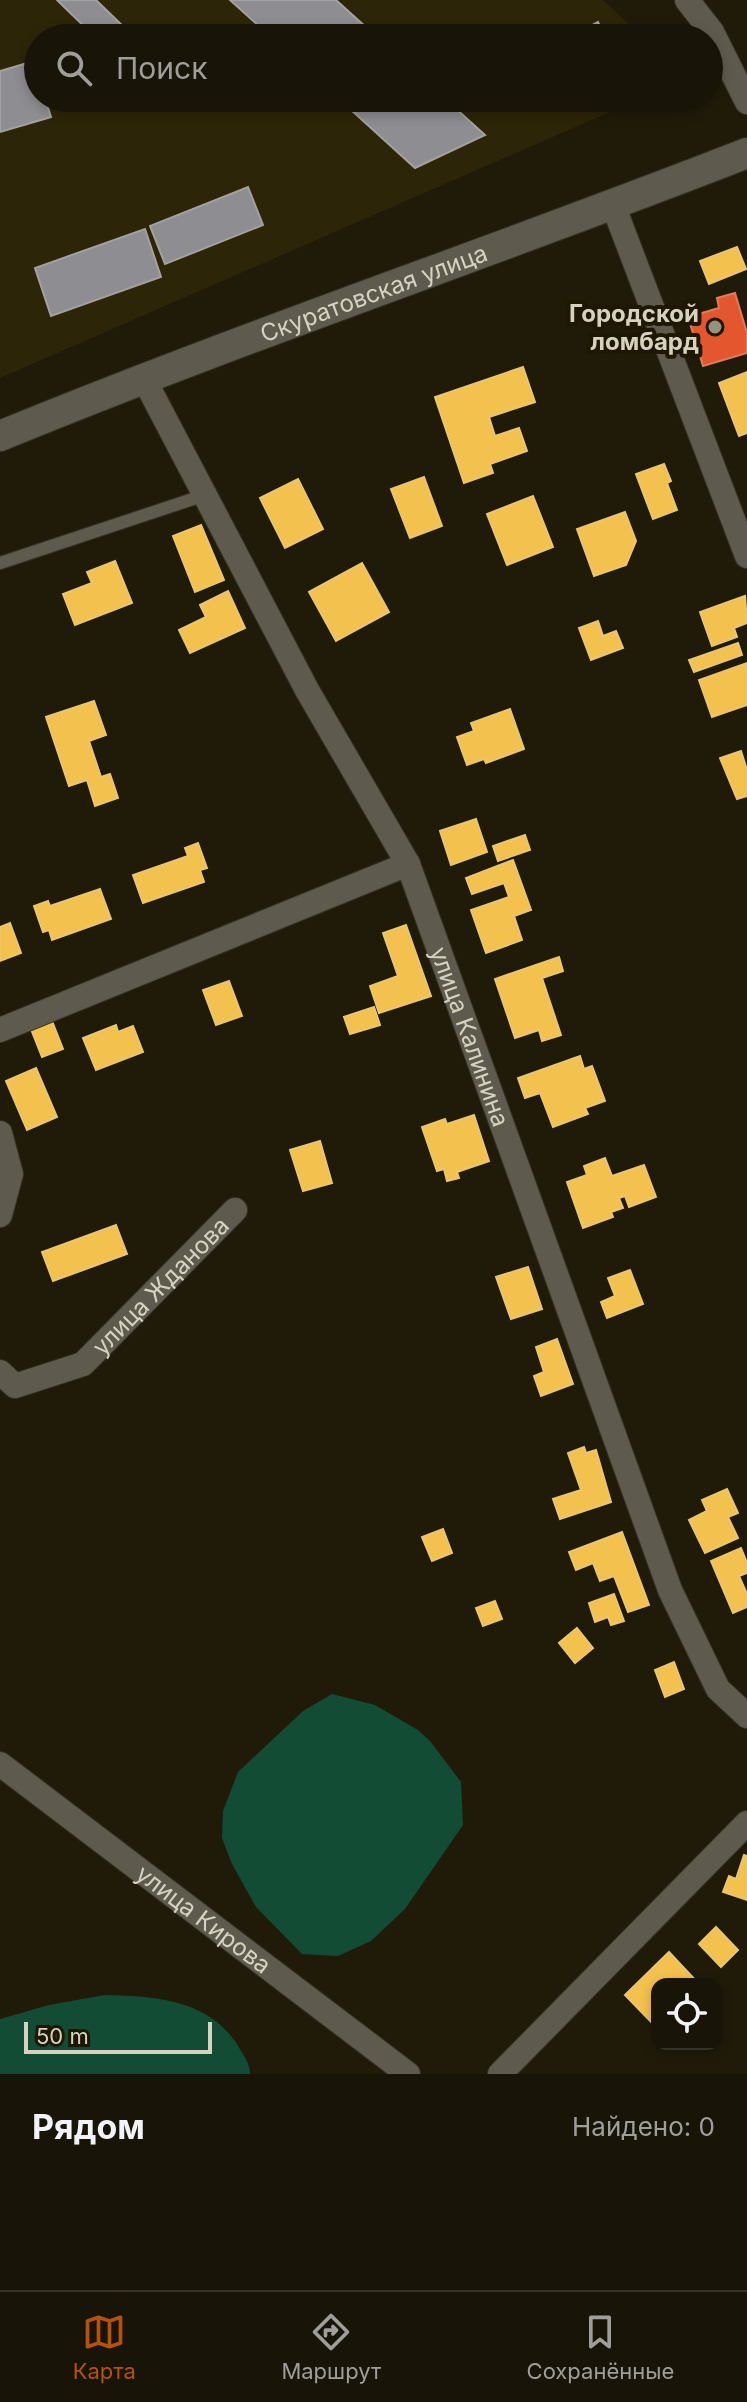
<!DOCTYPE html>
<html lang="ru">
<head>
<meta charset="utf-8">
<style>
	body { margin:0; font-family:Inter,sans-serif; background:#252115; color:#f1f3f6 }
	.controls { position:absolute; right:24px; bottom:24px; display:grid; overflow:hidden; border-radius:16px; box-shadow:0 4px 12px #0003 }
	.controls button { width:72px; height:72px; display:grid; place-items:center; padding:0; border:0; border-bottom:2px solid #363328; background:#181407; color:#f1f3f6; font:40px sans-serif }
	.scale { position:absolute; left:24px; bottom:20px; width:188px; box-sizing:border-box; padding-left:8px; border:4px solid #d7d2c0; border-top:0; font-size:22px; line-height:28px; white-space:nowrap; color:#d7d2c0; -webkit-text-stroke:6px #1e1701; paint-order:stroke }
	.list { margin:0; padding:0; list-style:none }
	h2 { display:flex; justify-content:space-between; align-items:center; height:104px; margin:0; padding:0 32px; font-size:34px }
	h2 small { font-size:26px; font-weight:400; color:#9f9e9b }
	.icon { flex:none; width:44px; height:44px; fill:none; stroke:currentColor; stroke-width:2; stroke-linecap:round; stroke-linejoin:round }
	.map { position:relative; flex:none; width:747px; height:2074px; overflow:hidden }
	.search { position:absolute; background:#181407; box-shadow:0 4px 12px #0003; left:24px; right:24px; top:24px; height:88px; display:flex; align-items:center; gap:20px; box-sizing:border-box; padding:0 28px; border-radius:44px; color:#9f9e9b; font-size:30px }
	.sheet { height:216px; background:#181407 }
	nav { display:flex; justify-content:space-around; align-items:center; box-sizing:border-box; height:112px; border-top:2px solid #363328; background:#181407; font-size:22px; color:#9f9e9b }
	nav a { display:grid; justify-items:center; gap:4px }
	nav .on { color:#b45309 }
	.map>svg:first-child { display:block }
</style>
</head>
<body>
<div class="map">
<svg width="747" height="2074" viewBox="0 0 747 2074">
	<rect width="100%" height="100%" fill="#201b09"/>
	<polygon fill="#2d2507" points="0,0 603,0 644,38 38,38 38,98 642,98 0,378"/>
	<g fill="#124c34">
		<polygon points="332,1694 375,1705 418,1730 430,1741 461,1782 463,1825 405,1909 371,1941 338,1956 302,1954 256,1907 232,1864 222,1838 223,1811 238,1772 303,1711"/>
		<path d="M105,1995C158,1996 213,2000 241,2051C246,2059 250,2065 250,2074H0V2019L49,2005Z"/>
	</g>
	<g fill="#f2c14e" stroke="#eac670" stroke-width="2">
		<polygon points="737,247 746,269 709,284 700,261"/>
		<polygon points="523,367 535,402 489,417 495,436 519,428 527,451 490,464 493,473 464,483 435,397"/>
		<polygon points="747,372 747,433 739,436 719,383"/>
		<polygon points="664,464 671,481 667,483 677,510 653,519 636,474"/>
		<polygon points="424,477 442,526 410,538 391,489"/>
		<polygon points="298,479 323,529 285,548 260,498"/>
		<polygon points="533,496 553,547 507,565 487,514"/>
		<polygon points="625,512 636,541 626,565 594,576 577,529"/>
		<polygon points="201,525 224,580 195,592 173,536"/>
		<polygon points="115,561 132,603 75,625 63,594 92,583 87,572"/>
		<polygon points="362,563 389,612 336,641 309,592"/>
		<polygon points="228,591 245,628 190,653 179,630 206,617 200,605"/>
		<polygon points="745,596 747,623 734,628 737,637 712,646 700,612"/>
		<polygon points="598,621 603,636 616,631 623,648 591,660 579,628"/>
		<polygon points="738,643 742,655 694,672 689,660"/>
		<polygon points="747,663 747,705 712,717 699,680"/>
		<polygon points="94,701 106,735 89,741 101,777 110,774 118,798 95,806 87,780 69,786 46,717"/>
		<polygon points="510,709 524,749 486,763 484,759 467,765 457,737 474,731 471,723"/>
		<polygon points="741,751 747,770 747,796 737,799 720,758"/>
		<polygon points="476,819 487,852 451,865 440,831"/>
		<polygon points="525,835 530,850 498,861 493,846"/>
		<polygon points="198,843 207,868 200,870 204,882 143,903 133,875 188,856 185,848"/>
		<polygon points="513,860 531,910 514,916 522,940 486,953 471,910 509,897 504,883 472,894 466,878"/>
		<polygon points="100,889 111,919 52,940 49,930 43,932 34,906 48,901 50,906"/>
		<polygon points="10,923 21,953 0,961 0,927"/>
		<polygon points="406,925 431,996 379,1013 370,986 398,976 383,933"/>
		<polygon points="559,957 563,971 542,978 561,1035 542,1041 539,1030 515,1038 495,979"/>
		<polygon points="229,981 242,1016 216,1025 203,990"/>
		<polygon points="374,1007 380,1025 350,1034 344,1017"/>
		<polygon points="52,1021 63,1049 42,1057 31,1029"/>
		<polygon points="116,1025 118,1032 133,1026 143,1052 96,1070 83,1038"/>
		<polygon points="580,1056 584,1069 592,1066 605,1101 585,1108 588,1114 553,1127 540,1093 525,1098 518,1078"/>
		<polygon points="36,1068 57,1117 27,1130 6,1081"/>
		<polygon points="474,1115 489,1161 457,1172 459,1178 447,1181 444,1169 437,1171 422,1127 445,1119 447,1124"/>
		<polygon points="320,1141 332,1183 303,1191 290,1150"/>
		<polygon points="605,1158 612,1176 644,1165 656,1197 629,1207 625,1196 619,1198 623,1208 611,1212 613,1217 583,1228 567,1182 587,1175 584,1166"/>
		<polygon points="116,1225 127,1254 53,1281 42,1252"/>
		<polygon points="528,1267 542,1309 511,1319 496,1277"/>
		<polygon points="630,1270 643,1304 607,1318 601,1302 615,1296 608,1278"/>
		<polygon points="557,1339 573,1384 541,1396 534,1376 544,1372 536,1347"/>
		<polygon points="584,1447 586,1453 596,1450 611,1502 560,1519 553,1499 581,1490 568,1453"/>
		<polygon points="727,1489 738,1513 728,1517 738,1538 705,1553 689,1520 707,1511 702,1500"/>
		<polygon points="443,1529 452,1553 432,1561 422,1537"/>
		<polygon points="622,1532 649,1605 628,1612 614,1576 600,1581 593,1563 576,1570 569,1552"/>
		<polygon points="741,1548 747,1563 747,1573 739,1576 747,1594 747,1607 733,1613 711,1561"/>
		<polygon points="614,1594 624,1621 611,1625 608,1617 595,1622 589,1603"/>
		<polygon points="495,1601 502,1619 483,1626 476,1608"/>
		<polygon points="577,1628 593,1648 575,1663 559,1643"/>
		<polygon points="674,1662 684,1689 665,1697 655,1670"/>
		<polygon points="744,1855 747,1856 747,1900 723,1892 729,1876 736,1879"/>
		<polygon points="716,1927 738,1950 721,1967 699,1944"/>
		<polygon points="669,1952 699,1984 657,1984 657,2028 625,1995"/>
	</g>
	<polygon fill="#e4572e" stroke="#e07c5a" stroke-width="2" points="735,293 747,333 747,353 703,366 688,317 719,308 717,298"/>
	<g fill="#8d8d92" stroke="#a3a2a0" stroke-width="2">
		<polygon points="57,0 96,0 128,31 121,38 96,38"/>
		<polygon points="230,0 336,0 378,38 272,38"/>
		<polygon points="598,22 606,38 569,38"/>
		<polygon points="34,61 38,75 38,98 45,98 51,117 0,132 0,71"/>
		<polygon points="338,98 444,98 485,135 415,168"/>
		<polygon points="248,187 263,225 165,264 150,226"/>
		<polygon points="145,229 161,277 51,316 35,268"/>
	</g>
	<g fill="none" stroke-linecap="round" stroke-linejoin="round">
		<g stroke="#373428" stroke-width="14">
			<polyline id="service" points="0,563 205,495"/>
		</g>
		<g stroke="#373428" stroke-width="26">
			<g id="minor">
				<polyline points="687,0 712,32 747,102"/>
				<polyline points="613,205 747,556"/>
				<path id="s1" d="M143,377L307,690L408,864L670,1590L718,1689L747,1716"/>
				<polyline points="0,1030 408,864"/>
				<polyline points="0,1133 11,1174 0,1215"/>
				<path id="s2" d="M0,1372L15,1386L83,1364L235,1210"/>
				<path id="s3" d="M0,1764L408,2074"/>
				<polyline points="500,2074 747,1823"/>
			</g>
		</g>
		<g stroke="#373428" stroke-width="32">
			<g id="tertiary">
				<path id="s4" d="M0,436C246,335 499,250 747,153"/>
			</g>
		</g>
		<use href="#service" stroke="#5e5b4e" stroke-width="12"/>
		<use href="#minor" stroke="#5e5b4e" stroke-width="24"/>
		<use href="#tertiary" stroke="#5e5b4e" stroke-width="30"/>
	</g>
	<circle fill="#979280" stroke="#1e1701" stroke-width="3" cx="715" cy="327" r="8"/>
	<g text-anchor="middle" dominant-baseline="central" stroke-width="8" stroke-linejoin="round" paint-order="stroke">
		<g font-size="24" fill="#d7d2c0" stroke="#1e1701">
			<text stroke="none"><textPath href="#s4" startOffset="400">Скуратовская улица</textPath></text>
			<text stroke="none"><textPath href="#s1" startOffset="738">улица Калинина</textPath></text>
			<text stroke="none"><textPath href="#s2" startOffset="202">улица Жданова</textPath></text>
			<text stroke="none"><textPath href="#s3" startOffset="256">улица Кирова</textPath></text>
		</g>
		<g font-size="24" font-weight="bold" fill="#d7d2c0" stroke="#1e1701" text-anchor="end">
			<text x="699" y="313">Городской<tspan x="699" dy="28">ломбард</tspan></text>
		</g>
	</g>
</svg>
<div class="controls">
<button><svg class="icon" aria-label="locate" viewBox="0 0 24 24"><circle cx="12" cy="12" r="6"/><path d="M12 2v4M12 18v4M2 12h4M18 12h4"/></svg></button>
</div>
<div class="scale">50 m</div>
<div class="search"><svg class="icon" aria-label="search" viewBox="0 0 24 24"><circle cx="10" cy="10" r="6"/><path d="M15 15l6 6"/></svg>Поиск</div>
</div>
<section class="sheet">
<h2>Рядом<small>Найдено: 0</small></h2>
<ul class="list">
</ul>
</section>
<nav>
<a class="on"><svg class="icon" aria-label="map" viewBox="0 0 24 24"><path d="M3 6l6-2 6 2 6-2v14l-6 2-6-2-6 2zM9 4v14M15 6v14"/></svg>Карта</a>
<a><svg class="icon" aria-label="directions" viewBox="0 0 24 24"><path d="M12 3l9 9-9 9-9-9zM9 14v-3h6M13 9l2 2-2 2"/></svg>Маршрут</a>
<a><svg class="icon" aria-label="saved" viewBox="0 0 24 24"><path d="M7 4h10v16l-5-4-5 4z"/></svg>Сохранённые</a>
</nav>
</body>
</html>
